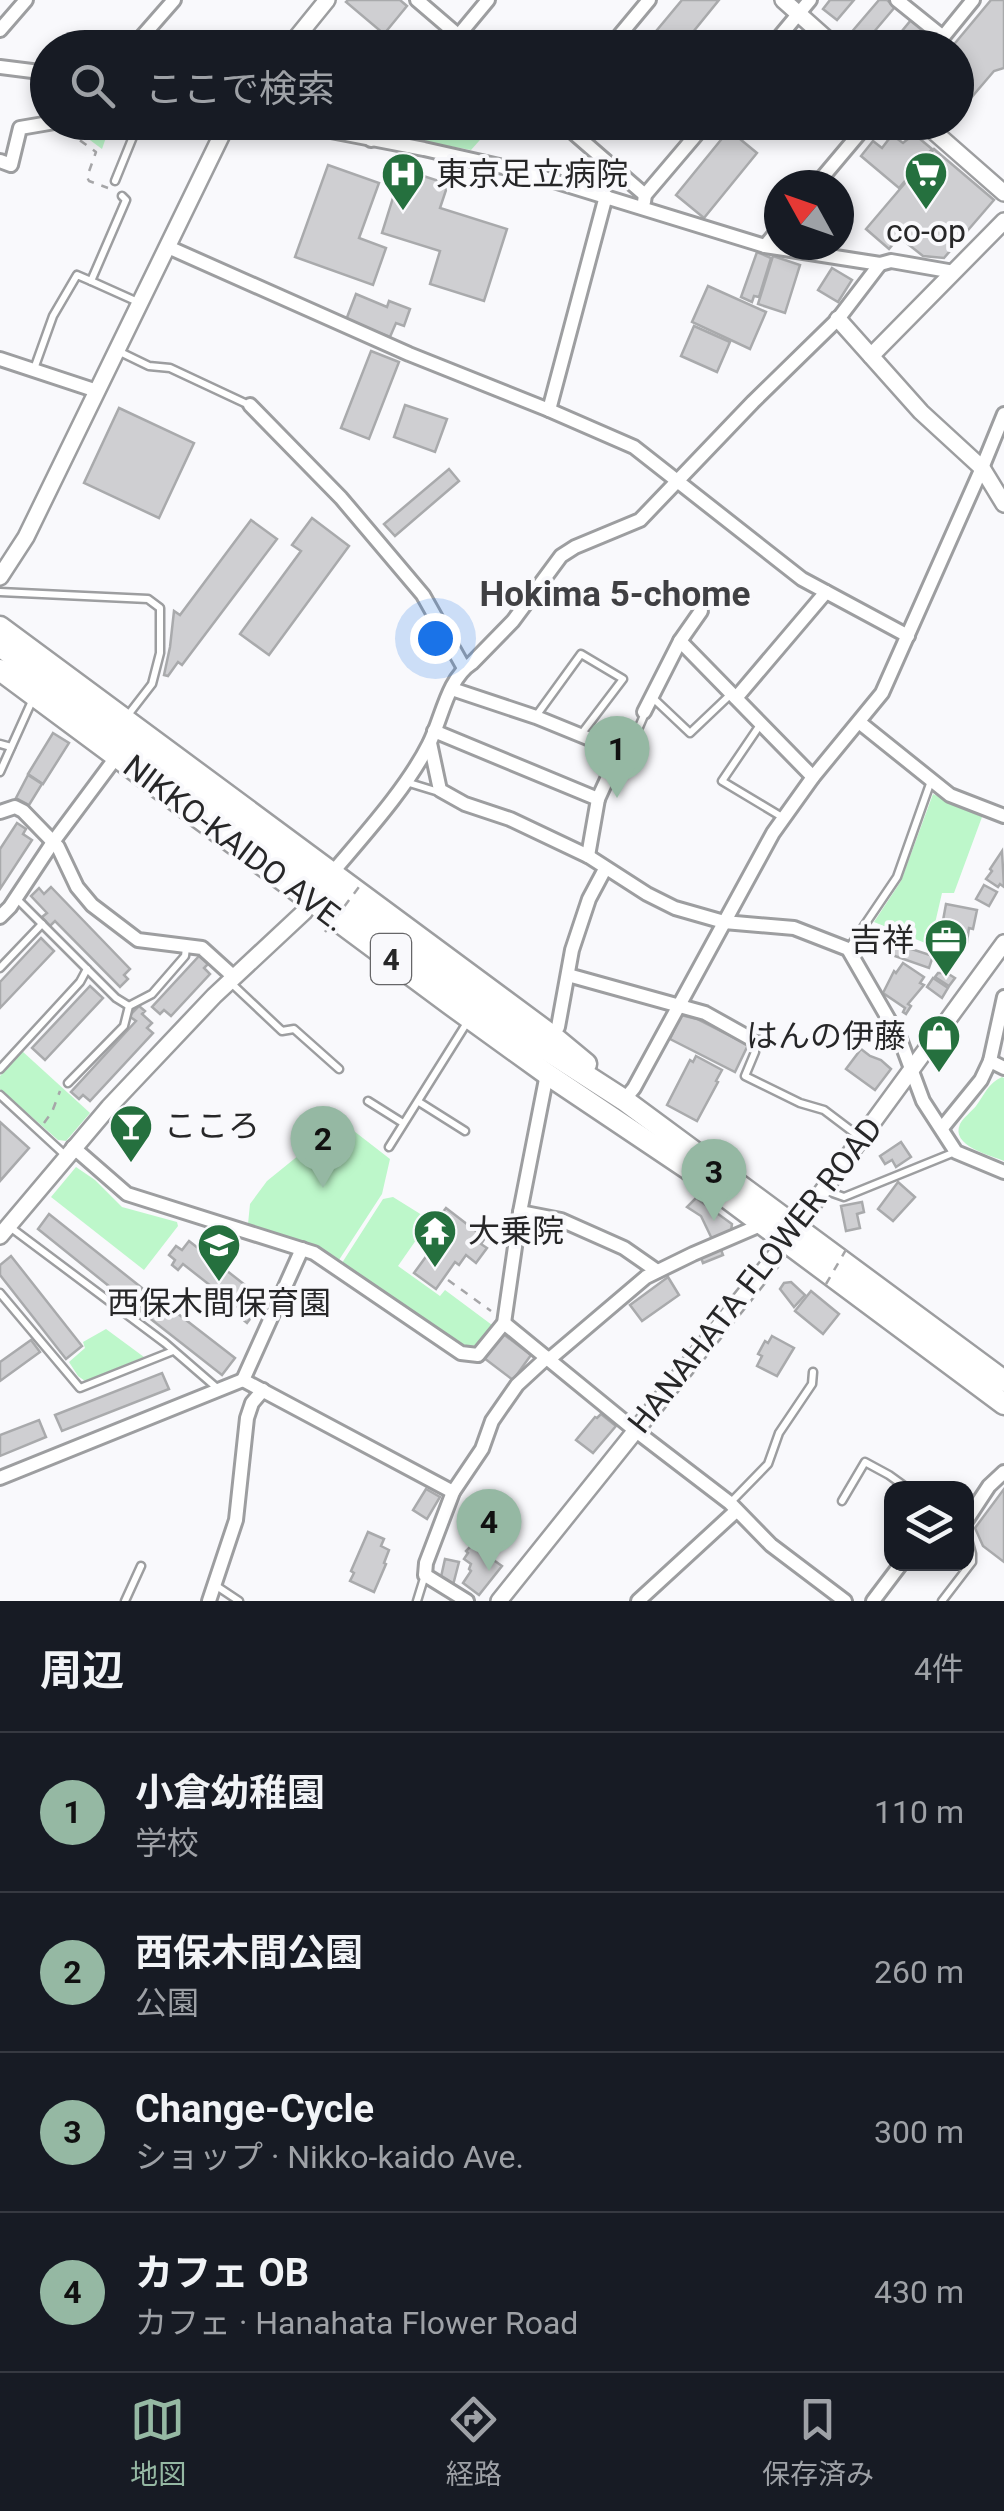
<!DOCTYPE html>
<html lang="ja">
<head>
<meta charset="utf-8">
<style>
	body { margin:0; font-family:Roboto,"Noto Sans JP",sans-serif; background:#242831; color:#f1f3f6 }
	.controls { position:absolute; right:30px; bottom:30px; display:grid; overflow:hidden; border-radius:20px; box-shadow:0 5px 15px #0003 }
	.controls button { width:90px; height:90px; display:grid; place-items:center; padding:0; border:0; border-bottom:2px solid #363941; background:#171b24; color:#f1f3f6; font:50px sans-serif }
	.compass { position:absolute; left:764px; top:170px; width:90px; height:90px; border-radius:50%; background:#171b24; box-shadow:0 5px 15px #0003; rotate:310deg }
	.you { position:absolute; left:435px; top:638px; width:35px; height:35px; margin:-25px; border:8px solid #fff; border-radius:50%; background:#1a73e8; box-shadow:0 0 0 15px #1a73e833 }
	.badge { display:grid; place-items:center; width:65px; height:65px; border-radius:50%; background:#95b8a3; color:#111; font-size:32px; font-weight:700 }
	.pin { position:absolute; translate:-50% -82px; filter:drop-shadow(0 2px 5px #0008) }
	.pin::after { content:''; position:absolute; top:52px; width:35px; height:30px; background:inherit; clip-path:polygon(0 0,100% 0,50% 100%) }
	.list { margin:0; padding:0; list-style:none }
	h2 { display:flex; justify-content:space-between; align-items:center; height:130px; margin:0; padding:0 40px; font-size:42px }
	h2 small { font-size:32px; font-weight:400; color:#9ea1a6 }
	.list li { display:grid; grid-template-columns:65px 1fr auto; gap:30px; align-items:center; box-sizing:border-box; height:160px; padding:0 40px; border-top:2px solid #363941 }
	.list b { display:block; font-size:38px; white-space:nowrap }
	.list p { margin:0; font-size:32px; white-space:nowrap; color:#9ea1a6 }
	.list em { font-size:32px; font-style:normal; color:#9ea1a6 }
	.icon { flex:none; width:55px; height:55px; fill:none; stroke:currentColor; stroke-width:2; stroke-linecap:round; stroke-linejoin:round }
	.map { position:relative; flex:none; width:1004px; height:1601px; overflow:hidden }
	.search { position:absolute; background:#171b24; box-shadow:0 5px 15px #0003; left:30px; right:30px; top:30px; height:110px; display:flex; align-items:center; gap:25px; box-sizing:border-box; padding:0 35px; border-radius:55px; color:#9ea1a6; font-size:38px }
	.sheet { height:770px; background:#171b24 }
	nav { display:flex; justify-content:space-around; align-items:center; box-sizing:border-box; height:140px; border-top:2px solid #363941; background:#171b24; font-size:28px; color:#9ea1a6 }
	nav a { display:grid; justify-items:center; gap:5px }
	nav .on { color:#95b8a3 }
	.map>svg:first-child { display:block }
</style>
</head>
<body>
<div class="map">
<svg width="1004" height="1601" viewBox="0 0 1004 1601">
	<rect width="100%" height="100%" fill="#f9f9fc"/>
	<g fill="#bdf7ca">
		<polygon points="67,123 111,123 102,149"/>
		<polygon points="431,123 431,122 495,123 471,150 416,140"/>
		<polygon points="933,794 982,817 954,893 942,893 930,945 874,922 901,881"/>
		<polygon points="22,1051 90,1113 66,1141 58,1140 0,1089 0,1076"/>
		<path d="M1002,1077L1004,1078V1161C990,1155 950,1146 960,1124C963,1118 972,1111 976,1106C985,1094 988,1083 1002,1077Z"/>
		<polygon points="341,1121 390,1159 382,1194 337,1263 306,1242 248,1224 250,1204 267,1181"/>
		<polygon points="76,1167 95,1180 122,1207 177,1222 178,1226 144,1270 51,1197"/>
		<polygon points="393,1197 430,1220 398,1266 440,1296 445,1290 492,1325 478,1345 462,1347 340,1266 383,1199"/>
		<polygon points="106,1329 144,1357 85,1381 78,1376 69,1362 85,1348 83,1342"/>
	</g>
	<g fill="#cfcfd2" stroke="#a9aaac" stroke-width="2.5">
		<polygon points="348,0 400,0 407,6 384,34 346,2"/>
		<polygon points="682,0 719,0 680,48 642,48"/>
		<polygon points="830,0 854,0 837,20 823,9"/>
		<polygon points="879,0 887,0 895,7 862,46 849,35"/>
		<polygon points="991,0 1004,0 1004,68 994,71 965,105 956,97 956,48 951,48"/>
		<polygon points="911,20 924,30 910,48 888,48"/>
		<polygon points="729,130 757,153 704,218 676,195"/>
		<polygon points="914,134 932,149 899,188 861,156 873,141 882,148 892,135 903,143"/>
		<polygon points="934,149 994,200 944,258 923,256 899,237 889,249 866,229"/>
		<polygon points="328,165 379,183 359,238 386,248 373,285 295,257"/>
		<polygon points="402,169 448,184 440,208 507,229 484,301 430,284 440,251 382,233"/>
		<polygon points="757,252 771,258 759,297 754,296 752,302 741,297"/>
		<polygon points="773,256 800,265 785,313 758,304"/>
		<polygon points="832,268 852,280 838,302 818,290"/>
		<polygon points="708,286 766,312 750,349 692,322"/>
		<polygon points="356,294 387,307 389,301 410,309 404,326 396,323 390,337 346,320"/>
		<polygon points="694,326 730,342 717,372 681,356"/>
		<polygon points="371,351 399,362 369,439 341,428"/>
		<polygon points="405,405 447,419 435,452 394,437"/>
		<polygon points="119,408 194,443 159,518 84,483"/>
		<polygon points="449,469 459,481 395,536 384,524"/>
		<polygon points="312,518 349,546 269,655 240,634 301,551 292,545"/>
		<polygon points="251,520 277,539 182,665 178,662 168,676 164,675 170,647 174,611 180,615"/>
		<polygon points="53,733 69,743 43,784 28,774"/>
		<polygon points="28,775 42,784 29,805 16,798"/>
		<polygon points="17,823 26,829 23,834 32,840 0,889 0,849"/>
		<polygon points="1002,851 1004,887 1000,884 998,887 986,879 992,871 990,869"/>
		<polygon points="984,885 997,892 989,906 976,899"/>
		<polygon points="51,887 130,969 124,975 128,979 120,987 55,921 50,926 42,917 47,913 31,896 39,888 44,894"/>
		<polygon points="946,904 977,910 973,929 969,928 967,942 940,937"/>
		<polygon points="41,938 54,951 0,1008 0,982"/>
		<polygon points="893,943 933,956 929,968 889,954"/>
		<polygon points="199,956 208,964 204,968 210,974 171,1016 164,1010 160,1014 152,1007"/>
		<polygon points="903,963 924,977 920,983 924,985 908,1004 911,1006 906,1014 903,1012 905,1008 883,993 894,971 896,973"/>
		<polygon points="938,973 947,973 955,978 949,986 935,977"/>
		<polygon points="933,978 948,988 942,998 927,987"/>
		<polygon points="90,986 103,998 45,1060 32,1048"/>
		<polygon points="139,1006 145,1011 142,1014 152,1023 147,1028 153,1033 90,1101 83,1095 79,1099 71,1092 136,1021 129,1016"/>
		<polygon points="681,1015 697,1019 748,1045 735,1072 670,1039"/>
		<polygon points="861,1049 870,1056 881,1060 891,1069 875,1090 846,1069"/>
		<polygon points="696,1056 722,1070 716,1081 718,1082 697,1121 667,1105 690,1060 693,1062"/>
		<polygon points="0,1122 29,1148 0,1181"/>
		<polygon points="901,1142 911,1157 896,1167 892,1160 885,1164 880,1156"/>
		<polygon points="898,1182 915,1197 893,1221 878,1209"/>
		<polygon points="696,1198 732,1224 731,1231 712,1239 701,1216 687,1207"/>
		<polygon points="862,1202 864,1212 857,1214 860,1228 846,1231 841,1206"/>
		<polygon points="446,1208 485,1238 481,1244 487,1248 476,1263 466,1255 459,1265 455,1262 436,1289 414,1273 433,1247 422,1239"/>
		<polygon points="49,1214 142,1288 130,1303 38,1229"/>
		<polygon points="189,1241 264,1300 247,1323 240,1317 244,1312 183,1264 178,1270 172,1265 175,1260 169,1255 176,1246 182,1250"/>
		<polygon points="720,1247 723,1255 703,1263 700,1255"/>
		<polygon points="11,1256 82,1346 66,1359 0,1275 0,1265"/>
		<polygon points="668,1277 679,1295 642,1321 630,1305"/>
		<polygon points="791,1282 805,1295 794,1307 780,1289 784,1283"/>
		<polygon points="811,1291 839,1314 823,1334 795,1311"/>
		<polygon points="151,1293 235,1358 222,1375 138,1309"/>
		<polygon points="502,1333 531,1355 513,1380 484,1358"/>
		<polygon points="772,1336 794,1348 777,1376 757,1366 762,1356 758,1354 765,1341 768,1343"/>
		<polygon points="31,1340 40,1352 0,1381 0,1362"/>
		<polygon points="162,1373 169,1389 62,1431 55,1415"/>
		<polygon points="601,1414 616,1426 593,1453 576,1440 595,1417 597,1418"/>
		<polygon points="39,1420 46,1437 0,1456 0,1435"/>
		<polygon points="426,1489 440,1497 427,1519 413,1510"/>
		<polygon points="1004,1489 1004,1562 983,1546 975,1528"/>
		<polygon points="368,1532 384,1539 381,1546 389,1550 384,1563 386,1564 374,1592 350,1581 354,1573 351,1571"/>
		<polygon points="472,1545 502,1566 479,1595 463,1583 471,1571 469,1569 471,1564 464,1559 468,1553 466,1551"/>
		<polygon points="445,1559 459,1562 453,1585 441,1577"/>
	</g>
	<g fill="none" stroke-linecap="round" stroke-linejoin="round">
		<g stroke="#9d9ea0" stroke-width="11">
			<g id="service">
				<polyline points="115,181 139,122"/>
				<polyline points="91,281 140,303"/>
				<polyline points="118,351 149,366 170,368 249,405"/>
				<polyline points="34,369 53,316 77,275 91,281 126,200 122,196"/>
				<polyline points="0,592 148,599 160,608 160,653 152,684 128,715"/>
				<polyline points="653,698 690,733 731,694"/>
				<polyline points="536,716 581,654 623,679 582,733"/>
				<polyline points="760,725 722,781 782,817"/>
				<polyline points="0,744 11,747"/>
				<polyline points="617,757 639,727 645,713"/>
				<polyline points="0,772 32,701"/>
				<polyline points="406,782 442,793"/>
				<polyline points="17,899 116,998 129,1006"/>
				<polyline points="849,948 897,877 931,781"/>
				<polyline points="0,968 42,924"/>
				<polyline points="230,982 282,1031 294,1029 339,1069"/>
				<polyline points="755,1043 755,1052 745,1076 800,1103 824,1110 861,1138"/>
				<polyline points="0,1069 80,982 87,969"/>
				<polyline points="68,1083 124,1026 129,1006 152,994 185,956 186,948"/>
				<polyline points="0,1095 65,1155"/>
				<polyline points="368,1101 403,1123"/>
				<polyline points="419,1102 465,1131"/>
				<polyline points="389,1147 468,1021"/>
				<polyline points="827,1191 844,1197 955,1152"/>
				<polyline points="10,1227 165,1343 217,1388"/>
				<polyline points="0,1293 80,1388 173,1351"/>
				<polyline points="842,1501 865,1462 889,1475 907,1488"/>
				<polyline points="731,1502 768,1464 779,1433 812,1384 813,1372"/>
				<polyline points="215,1585 239,1601"/>
				<polyline points="125,1601 141,1566"/>
				<polyline points="417,1601 425,1575"/>
				<polyline points="942,1601 972,1562 972,1554 966,1532"/>
			</g>
		</g>
		<g stroke="#9d9ea0" stroke-width="18">
			<g id="minor">
				<polyline points="417,0 473,48"/>
				<polyline points="897,0 943,37"/>
				<polyline points="0,30 26,0"/>
				<polyline points="132,48 174,0"/>
				<polyline points="448,48 488,0"/>
				<polyline points="609,48 649,0"/>
				<polyline points="770,48 810,0"/>
				<polyline points="934,48 973,0"/>
				<polyline points="0,67 48,73"/>
				<polyline points="284,122 424,149 521,171 765,246 880,264 891,261 954,272"/>
				<polyline points="561,122 645,195"/>
				<polyline points="371,140 386,122"/>
				<polyline points="0,161 11,165 20,128 55,122"/>
				<polyline points="816,185 869,122"/>
				<polyline points="644,202 645,195 707,122"/>
				<polyline points="765,246 779,229"/>
				<polyline points="168,247 409,354 549,410 634,447 802,579 908,636"/>
				<polyline points="0,359 97,391"/>
				<polyline points="250,405 341,498 423,595 464,668"/>
				<polyline points="549,410 606,196"/>
				<polyline points="680,641 813,777"/>
				<polyline points="452,689 536,717 612,748 618,755 598,799"/>
				<polyline points="736,698 826,592"/>
				<polyline points="644,712 680,641 701,611"/>
				<polyline points="859,722 950,795 1004,816"/>
				<polyline points="434,731 598,799 588,856"/>
				<polyline points="430,743 440,790 465,804 510,819 588,856 647,894 675,908 724,922 794,928 848,949 900,1039 923,1101 956,1152 1004,1172"/>
				<polyline points="0,812 15,807 23,811 58,847 77,887 92,905 138,940 202,948 234,977"/>
				<path d="M332,873C364,835 407,788 429,744C442,719 447,679 472,663L513,621L561,556L575,547L640,520L753,402L838,319L880,264"/>
				<polyline points="0,917 10,907 53,842 117,756"/>
				<polyline points="568,975 705,1013 755,1041"/>
				<polyline points="551,1035 558,1027 572,950 589,899 605,869"/>
				<polyline points="990,1061 1004,1068"/>
				<polyline points="624,1100 634,1088 773,833 813,777 882,693 982,468 1004,414"/>
				<polyline points="942,1128 981,1080 990,1061 1004,997"/>
				<polyline points="73,1147 127,1194 314,1253 461,1353 478,1355 504,1323 520,1212 561,1220 624,1248 657,1271"/>
				<polyline points="520,1212 547,1074"/>
				<polyline points="302,1249 243,1380 453,1492"/>
				<polyline points="504,1323 636,1431 730,1503 771,1545 845,1601"/>
				<polyline points="0,1478 243,1380"/>
				<polyline points="966,1521 989,1486 1004,1472"/>
				<polyline points="209,1601 236,1520 247,1418 252,1403 263,1390"/>
				<polyline points="467,1601 425,1575 426,1563 453,1492 482,1449 492,1421 517,1385 543,1361 553,1356 646,1277 693,1254 763,1224"/>
				<polyline points="638,1601 736,1511"/>
				<polyline points="873,1601 901,1564"/>
			</g>
		</g>
		<g stroke="#9d9ea0" stroke-width="20">
			<g id="tertiary">
				<polyline points="783,0 837,48"/>
				<polyline points="288,48 327,0"/>
				<polyline points="923,122 1004,193"/>
				<polyline points="838,319 921,412 982,468 1004,504"/>
				<polyline points="871,356 1004,221"/>
				<polyline points="0,577 26,537 228,122"/>
				<polyline points="0,1236 109,1107 214,996 304,912 312,901"/>
				<polyline points="499,1601 770,1263 1004,943"/>
			</g>
		</g>
		<g stroke="#9d9ea0" stroke-width="25">
			<g id="trunk">
				<polyline points="0,627 551,1035 586,1064"/>
				<polyline points="0,646 467,995 517,1031 624,1100 1004,1381"/>
				<polyline points="0,670 450,1004 547,1074 687,1168 1004,1404"/>
			</g>
		</g>
		<g stroke="#a6a6a8" stroke-width="2.5" stroke-dasharray="8 8" stroke-linecap="butt">
			<polyline points="67,131 96,152 87,177 89,181 108,188"/>
			<polyline points="44,1123 52,1112 60,1091"/>
			<polyline points="448,1280 491,1311"/>
		</g>
		<use href="#service" stroke="#fff" stroke-width="6"/>
		<use href="#minor" stroke="#fff" stroke-width="12"/>
		<use href="#tertiary" stroke="#fff" stroke-width="15"/>
		<use href="#trunk" stroke="#fff" stroke-width="20"/>
		<g stroke="#a6a6a8" stroke-width="2.5" stroke-dasharray="8 8" stroke-linecap="butt">
			<polyline points="325,932 362,883"/>
			<polyline points="826,1284 847,1248"/>
		</g>
	</g>
	<defs>
		<g id="supermarket-pin" transform="scale(2.25)"><path d="M0 17L-7.5 6A9.5 9.5 0 1 1 7.5 6Z" fill="#25703e" stroke="#f9f9fc"/><path d="M-6-5.5h2.5l.6 2H6L4.5 2H-2.5L-4.4-4H-6ZM-1.5 3.2a1.3 1.3 0 1 0 .1 0ZM3 3.2a1.3 1.3 0 1 0 .1 0Z" fill="#fff"/></g>
		<g id="hospital-pin" transform="scale(2.25)"><path d="M0 17L-7.5 6A9.5 9.5 0 1 1 7.5 6Z" fill="#25703e" stroke="#f9f9fc"/><path d="M-5-5h3v3.5h4V-5h3V5h-3V1.5h-4V5h-3Z" fill="#fff"/></g>
		<g id="office-pin" transform="scale(2.25)"><path d="M0 17L-7.5 6A9.5 9.5 0 1 1 7.5 6Z" fill="#25703e" stroke="#f9f9fc"/><path d="M-6-3h4V-5.5h4V-3h4V5H-6ZM-1-4.5V-3h2v-1.5ZM-6 0V1H6V0Z" fill="#fff"/></g>
		<g id="shop-pin" transform="scale(2.25)"><path d="M0 17L-7.5 6A9.5 9.5 0 1 1 7.5 6Z" fill="#25703e" stroke="#f9f9fc"/><path d="M-5-2.5h2.3a2.7 3.5 0 0 1 5.4 0H5L5.5 6h-11ZM-1.5-2.5h3a1.5 2.3 0 0 0-3 0Z" fill="#fff"/></g>
		<g id="bar-pin" transform="scale(2.25)"><path d="M0 17L-7.5 6A9.5 9.5 0 1 1 7.5 6Z" fill="#25703e" stroke="#f9f9fc"/><path d="M-6-5H6L.8 .8V4.5H3.5V6h-7V4.5H-.8V.8Z" fill="#fff"/></g>
		<g id="temple-pin" transform="scale(2.25)"><path d="M0 17L-7.5 6A9.5 9.5 0 1 1 7.5 6Z" fill="#25703e" stroke="#f9f9fc"/><path d="M0-6L5-2H3V0L6.5 2.5H4V6H1.5V3h-3V6H-4V2.5H-6.5L-3 0V-2H-5Z" fill="#fff"/></g>
		<g id="school-pin" transform="scale(2.25)"><path d="M0 17L-7.5 6A9.5 9.5 0 1 1 7.5 6Z" fill="#25703e" stroke="#f9f9fc"/><path d="M0-5L7-2L0 1L-7-2ZM-4 1L0 2.5L4 1V4Q0 6-4 4Z" fill="#fff"/></g>
	</defs>
	<g fill-rule="evenodd">
		<use href="#supermarket-pin" x="926" y="173"/>
		<use href="#hospital-pin" x="403" y="174"/>
		<use href="#office-pin" x="946" y="940"/>
		<use href="#shop-pin" x="939" y="1036"/>
		<use href="#bar-pin" x="131" y="1126"/>
		<use href="#temple-pin" x="435" y="1231"/>
		<use href="#school-pin" x="219" y="1245"/>
	</g>
	<g text-anchor="middle" dominant-baseline="central" stroke-width="8" stroke-linejoin="round" paint-order="stroke">
		<rect fill="#f9f9fc" stroke="#666668" stroke-width="2.5" x="371" y="934" width="40" height="50" rx="8"/>
		<g font-size="30" font-weight="bold" fill="#272728">
			<text x="391" y="959">4</text>
		</g>
		<g font-size="32" fill="#272728" stroke="#f9f9fc" text-anchor="start">
			<text x="436" y="174">東京足立病院</text>
			<text x="926" y="231" text-anchor="middle">co-op</text>
			<text x="914" y="940" text-anchor="end">吉祥</text>
			<text x="906" y="1036" text-anchor="end">はんの伊藤</text>
			<text x="164" y="1126">こころ</text>
			<text x="468" y="1231">大乗院</text>
			<text x="219" y="1303" text-anchor="middle">西保木間保育園</text>
		</g>
		<g font-size="32" fill="#272728" stroke="#f9f9fc">
			<text transform="translate(235 843) rotate(37)">NIKKO-KAIDO AVE.</text>
			<text transform="translate(755 1275) rotate(-52)">HANAHATA FLOWER ROAD</text>
		</g>
		<g font-size="35" font-weight="bold" fill="#404043" stroke="#f9f9fc">
			<text x="615" y="594">Hokima 5-chome</text>
		</g>
	</g>
</svg>
<div class="controls">
<button><svg class="icon" aria-label="layers" viewBox="0 0 24 24"><path d="M12 4l9 5-9 5-9-5zM3 14l9 5 9-5"/></svg></button>
</div>
<svg class="compass" viewBox="-18 -18 36 36"><path d="M0-13l5 13h-10z" fill="#e53935"/><path d="M0 13l5-13h-10z" fill="#9ea1a6"/></svg>
<div class="you"></div>
<div class="pin badge" style="left:617px;top:798px">1</div>
<div class="pin badge" style="left:323px;top:1188px">2</div>
<div class="pin badge" style="left:714px;top:1221px">3</div>
<div class="pin badge" style="left:489px;top:1571px">4</div>
<div class="search"><svg class="icon" aria-label="search" viewBox="0 0 24 24"><circle cx="10" cy="10" r="6"/><path d="M15 15l6 6"/></svg>ここで検索</div>
</div>
<section class="sheet">
<h2>周辺<small>4件</small></h2>
<ul class="list">
<li><span class="badge">1</span><div><b>小倉幼稚園</b><p>学校</p></div><em>110 m</em></li>
<li><span class="badge">2</span><div><b>西保木間公園</b><p>公園</p></div><em>260 m</em></li>
<li><span class="badge">3</span><div><b>Change-Cycle</b><p>ショップ · Nikko-kaido Ave.</p></div><em>300 m</em></li>
<li><span class="badge">4</span><div><b>カフェ OB</b><p>カフェ · Hanahata Flower Road</p></div><em>430 m</em></li>
</ul>
</section>
<nav>
<a class="on"><svg class="icon" aria-label="map" viewBox="0 0 24 24"><path d="M3 6l6-2 6 2 6-2v14l-6 2-6-2-6 2zM9 4v14M15 6v14"/></svg>地図</a>
<a><svg class="icon" aria-label="directions" viewBox="0 0 24 24"><path d="M12 3l9 9-9 9-9-9zM9 14v-3h6M13 9l2 2-2 2"/></svg>経路</a>
<a><svg class="icon" aria-label="saved" viewBox="0 0 24 24"><path d="M7 4h10v16l-5-4-5 4z"/></svg>保存済み</a>
</nav>
</body>
</html>
